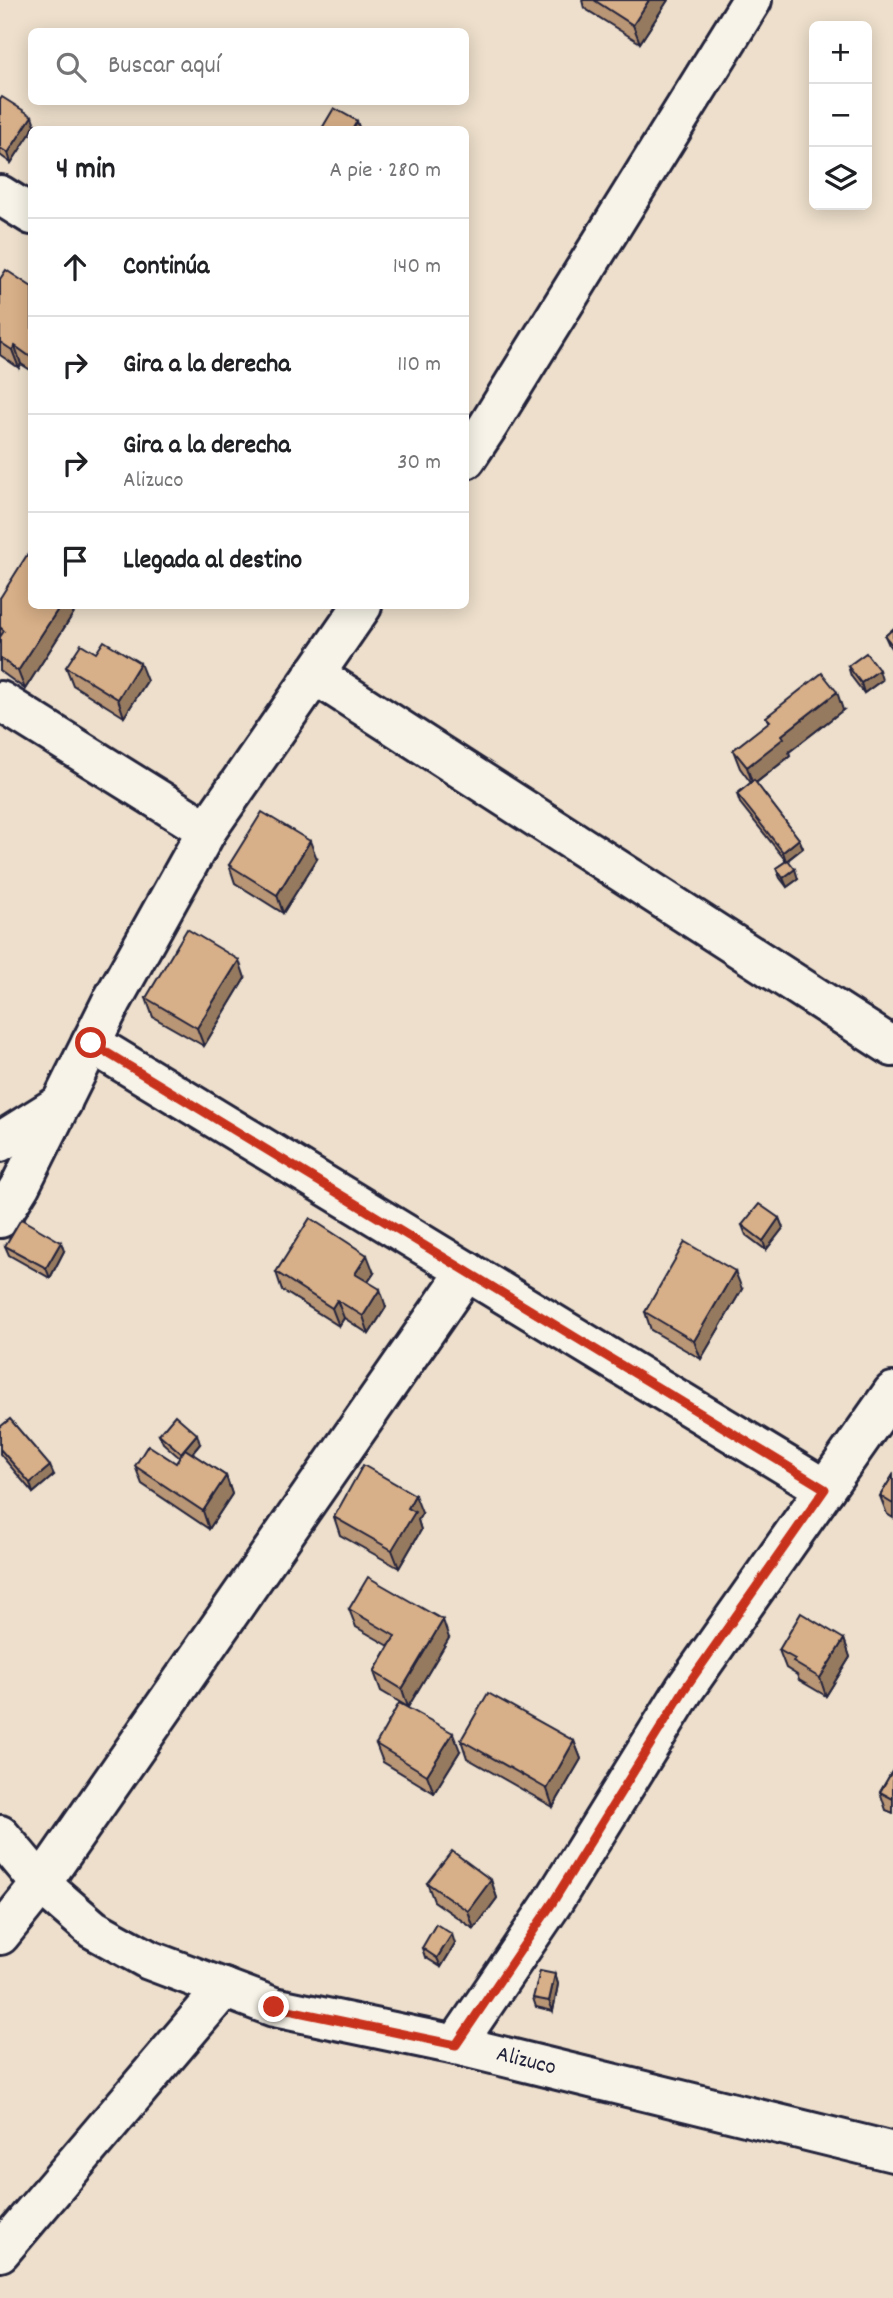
<!DOCTYPE html>
<html lang="es">
<head>
<meta charset="utf-8">
<style>
	body { margin:0; font-family:Dekko,sans-serif; background:#f6f6f6; color:#202124 }
	.controls { position:absolute; right:21px; top:21px; display:grid; overflow:hidden; border-radius:10px; box-shadow:0 4px 18px #0003 }
	.controls button { width:63px; height:63px; display:grid; place-items:center; padding:0; border:0; border-bottom:2px solid #e0e0e0; background:#fff; color:#202124; font:35px sans-serif }
	.stop { position:absolute; width:21px; height:21px; margin:-16px; border:5px solid #c8321e; border-radius:50%; background:#fff }
	.stop.end { background:#c8321e; border-color:#fff; box-shadow:0 2px 7px #0008 }
	.list { margin:0; padding:0; list-style:none }
	h2 { display:flex; justify-content:space-between; align-items:center; height:91px; margin:0; padding:0 28px; font-size:30px }
	h2 small { font-size:23px; font-weight:400; color:#757577 }
	.list li { display:grid; grid-template-columns:46px 1fr auto; gap:21px; align-items:center; box-sizing:border-box; height:98px; padding:0 28px; border-top:2px solid #e0e0e0 }
	.list b { display:block; font-size:26px; white-space:nowrap }
	.list p { margin:0; font-size:23px; white-space:nowrap; color:#757577 }
	.list em { font-size:23px; font-style:normal; color:#757577 }
	.icon { flex:none; width:38px; height:38px; fill:none; stroke:currentColor; stroke-width:2; stroke-linecap:round; stroke-linejoin:round }
	.map { position:relative; flex:none; width:893px; height:2298px; overflow:hidden }
	.search { position:absolute; background:#fff; box-shadow:0 4px 18px #0003; left:28px; top:28px; width:441px; height:77px; display:flex; align-items:center; gap:18px; box-sizing:border-box; padding:0 24px; border-radius:10px; color:#757577; font-size:26px }
	.panel { position:absolute; background:#fff; box-shadow:0 4px 18px #0003; left:28px; top:126px; width:441px; height:483px; border-radius:10px }
	.map>svg:first-child { display:block }
</style>
</head>
<body>
<div class="map">
<svg width="893" height="2298" viewBox="0 0 893 2298">
	<rect width="100%" height="100%" fill="#eddfcb"/>
	<filter id="ink" filterUnits="userSpaceOnUse"><feTurbulence type="fractalNoise" baseFrequency=".0143" numOctaves="2"/><feDisplacementMap in="SourceGraphic" scale="14" xChannelSelector="R" yChannelSelector="G"/><feConvolveMatrix kernelMatrix="1 2 1 2 8 2 1 2 1" color-interpolation-filters="sRGB"/></filter>
	<g filter="url(#ink)">
		<g fill="none" stroke-linecap="round" stroke-linejoin="round">
			<g stroke="#22223b" stroke-width="44">
				<g id="street">
					<polyline points="0,195 32,215"/>
					<polyline points="466,459 488,426 752,0"/>
					<polyline points="314,674 893,1047"/>
					<polyline points="0,701 207,830"/>
					<polyline points="91,1043 825,1489"/>
					<polyline points="0,1142 62,1103"/>
					<polyline points="0,1218 20,1186 112,1001 207,830 362,606"/>
					<polyline points="0,1835 41,1884 93,1929 149,1960 274,2007 456,2045 893,2152"/>
					<polyline points="0,1935 41,1884 467,1271"/>
					<polyline points="456,2045 553,1902 684,1690 893,1392"/>
					<polyline points="0,2252 224,1988"/>
				</g>
			</g>
			<use href="#street" stroke="#f7f3e8" stroke-width="38"/>
		</g>
		<g fill="#b99675" stroke="#22223b" stroke-width="2">
			<polygon points="582,0 668,0 640,43 584,8"/>
			<polygon points="0,100 35,125 32,130 11,163 0,155"/>
			<polygon points="0,279 32,287 32,371 21,364 19,368 0,355"/>
			<polygon points="0,598 32,606 78,606 25,689 0,671"/>
			<polygon points="893,629 893,651 889,645 885,636"/>
			<polygon points="96,653 147,681 124,717 73,685 66,667"/>
			<polygon points="848,666 882,680 864,693 851,676"/>
			<polygon points="843,710 789,752 790,756 756,783 799,839 803,848 788,860 798,879 787,887 780,878 776,868 786,861 740,803 737,794 751,783 740,768 733,750 769,723 766,717"/>
			<polygon points="317,859 283,913 235,883 229,865"/>
			<polygon points="245,978 204,1046 153,1017 146,998"/>
			<polygon points="779,1218 783,1228 766,1250 746,1235 742,1225"/>
			<polygon points="5,1246 64,1251 50,1278 9,1255"/>
			<polygon points="276,1272 374,1273 368,1282 386,1307 369,1334 344,1318 339,1326 282,1290"/>
			<polygon points="742,1289 701,1359 651,1330 645,1312"/>
			<polygon points="0,1427 54,1475 33,1493 0,1454"/>
			<polygon points="159,1434 200,1444 192,1454 226,1476 232,1494 209,1529 142,1484 135,1466 176,1463 180,1458 163,1443"/>
			<polygon points="893,1475 893,1518 887,1514 880,1496"/>
			<polygon points="422,1513 418,1520 421,1530 399,1568 340,1535 334,1517"/>
			<polygon points="349,1609 449,1638 408,1707 381,1691 374,1672 389,1646 356,1627"/>
			<polygon points="844,1639 850,1657 826,1696 799,1680 797,1675 786,1668 779,1650"/>
			<polygon points="461,1740 574,1741 581,1759 553,1807 467,1758"/>
			<polygon points="376,1744 460,1751 434,1793 383,1762"/>
			<polygon points="893,1770 893,1813 886,1810 880,1792"/>
			<polygon points="491,1880 497,1898 474,1929 434,1901 427,1883"/>
			<polygon points="455,1944 441,1967 425,1957 422,1948"/>
			<polygon points="555,1974 558,1984 553,2011 536,2007 533,1998"/>
		</g>
		<g fill="#967a5f" stroke="#22223b" stroke-width="2">
			<polygon points="649,0 668,0 640,43 633,25"/>
			<polygon points="32,116 35,125 32,130 32,131 11,163 8,153"/>
			<polygon points="357,121 360,130 352,130"/>
			<polygon points="15,346 21,364 19,368 12,350"/>
			<polygon points="60,606 78,606 25,689 18,671"/>
			<polygon points="140,663 147,681 124,717 118,699"/>
			<polygon points="879,670 882,680 864,693 861,683"/>
			<polygon points="837,692 843,710 789,752 790,756 753,785 747,767 782,735"/>
			<polygon points="799,839 803,848 786,861 783,852"/>
			<polygon points="310,841 317,859 283,913 277,895"/>
			<polygon points="795,869 798,879 787,887 783,878"/>
			<polygon points="239,960 245,978 204,1046 197,1028"/>
			<polygon points="779,1218 783,1228 766,1250 763,1241"/>
			<polygon points="61,1242 64,1251 50,1278 46,1268"/>
			<polygon points="367,1255 374,1273 361,1292 355,1274"/>
			<polygon points="735,1271 742,1289 701,1359 694,1341"/>
			<polygon points="380,1289 386,1307 369,1334 363,1316"/>
			<polygon points="337,1300 344,1318 339,1326 332,1308"/>
			<polygon points="197,1434 200,1444 185,1462 181,1453"/>
			<polygon points="50,1466 54,1475 33,1493 30,1483"/>
			<polygon points="226,1476 232,1494 209,1529 203,1511"/>
			<polygon points="415,1495 422,1513 418,1520 421,1530 399,1568 392,1550 408,1508"/>
			<polygon points="443,1620 449,1638 408,1707 402,1689"/>
			<polygon points="844,1639 850,1657 826,1696 820,1678"/>
			<polygon points="453,1733 460,1751 434,1793 427,1775"/>
			<polygon points="574,1741 581,1759 553,1807 547,1789"/>
			<polygon points="491,1880 497,1898 474,1929 468,1911"/>
			<polygon points="452,1934 455,1944 441,1967 437,1958"/>
			<polygon points="555,1974 558,1984 553,2011 549,2001"/>
		</g>
		<g fill="#d7af88" stroke="#22223b" stroke-width="2">
			<polygon points="594,0 649,0 633,25"/>
			<polygon points="2,97 32,116 8,153 0,148 0,100"/>
			<polygon points="334,108 357,121 352,130 321,130"/>
			<polygon points="6,270 32,287 32,358 15,346 12,350 0,342 0,279"/>
			<polygon points="32,547 32,606 60,606 18,671 0,658 0,637 4,631 0,627 0,598"/>
			<polygon points="893,629 893,646 885,636"/>
			<polygon points="104,641 140,663 118,699 66,667 81,644 96,653"/>
			<polygon points="866,653 879,670 861,683 848,666"/>
			<polygon points="822,673 837,692 782,735 784,738 747,767 733,750 770,721 766,717"/>
			<polygon points="754,780 799,839 783,852 737,794"/>
			<polygon points="262,812 310,841 277,895 229,865"/>
			<polygon points="788,860 795,869 783,878 776,868"/>
			<polygon points="187,929 239,960 197,1028 146,998"/>
			<polygon points="759,1204 779,1218 763,1241 742,1225"/>
			<polygon points="310,1218 367,1255 355,1274 380,1289 363,1316 337,1300 332,1308 276,1272"/>
			<polygon points="21,1219 61,1242 46,1268 5,1246"/>
			<polygon points="685,1242 735,1271 694,1341 645,1312"/>
			<polygon points="175,1415 197,1434 181,1453 159,1434"/>
			<polygon points="10,1419 50,1466 30,1483 0,1449 0,1427"/>
			<polygon points="148,1445 176,1463 185,1449 226,1476 203,1511 135,1466"/>
			<polygon points="363,1465 415,1495 408,1508 415,1512 392,1550 334,1517"/>
			<polygon points="893,1475 893,1504 880,1496"/>
			<polygon points="368,1577 443,1620 402,1689 374,1672 395,1636 349,1609"/>
			<polygon points="801,1613 844,1639 820,1678 793,1662 795,1659 779,1650"/>
			<polygon points="488,1693 574,1741 547,1789 461,1740"/>
			<polygon points="399,1703 453,1733 427,1775 376,1744"/>
			<polygon points="893,1770 893,1799 880,1792"/>
			<polygon points="452,1851 491,1880 468,1911 427,1883"/>
			<polygon points="436,1924 452,1934 437,1958 422,1948"/>
			<polygon points="540,1971 555,1974 549,2001 533,1998"/>
		</g>
	</g>
	<g fill="none" stroke-linecap="round" stroke-linejoin="round" filter="url(#ink)">
		<polyline stroke="#c8321e" stroke-width="9" points="91,1043 825,1489 684,1690 553,1902 456,2045 274,2007"/>
	</g>
	<g text-anchor="middle" dominant-baseline="central" stroke-width="7" stroke-linejoin="round" paint-order="stroke">
		<g font-size="23" fill="#22223b" stroke="#f7f3e8">
			<text transform="translate(526 2062) rotate(14)">Alizuco</text>
		</g>
	</g>
</svg>
<div class="controls">
<button>+</button>
<button>−</button>
<button><svg class="icon" aria-label="layers" viewBox="0 0 24 24"><path d="M12 4l9 5-9 5-9-5zM3 14l9 5 9-5"/></svg></button>
</div>
<div class="stop" style="left:91px;top:1043px"></div>
<div class="stop end" style="left:274px;top:2007px"></div>
<div class="search"><svg class="icon" aria-label="search" viewBox="0 0 24 24"><circle cx="10" cy="10" r="6"/><path d="M15 15l6 6"/></svg>Buscar aquí</div>
<section class="panel">
<h2>4 min<small>A pie · 280 m</small></h2>
<ul class="list">
<li><svg class="icon" aria-label="ahead" viewBox="0 0 24 24"><path d="M12 20V5M6 11l6-6 6 6"/></svg><div><b>Continúa</b></div><em>140 m</em></li>
<li><svg class="icon" aria-label="right" viewBox="0 0 24 24"><path d="M7 20v-9h11M14 6l5 5-5 5"/></svg><div><b>Gira a la derecha</b></div><em>110 m</em></li>
<li><svg class="icon" aria-label="right" viewBox="0 0 24 24"><path d="M7 20v-9h11M14 6l5 5-5 5"/></svg><div><b>Gira a la derecha</b><p>Alizuco</p></div><em>30 m</em></li>
<li><svg class="icon" aria-label="arrive" viewBox="0 0 24 24"><path d="M6 21V4h12l-3 4 3 4H6"/></svg><div><b>Llegada al destino</b></div></li>
</ul>
</section>
</div>
</body>
</html>
